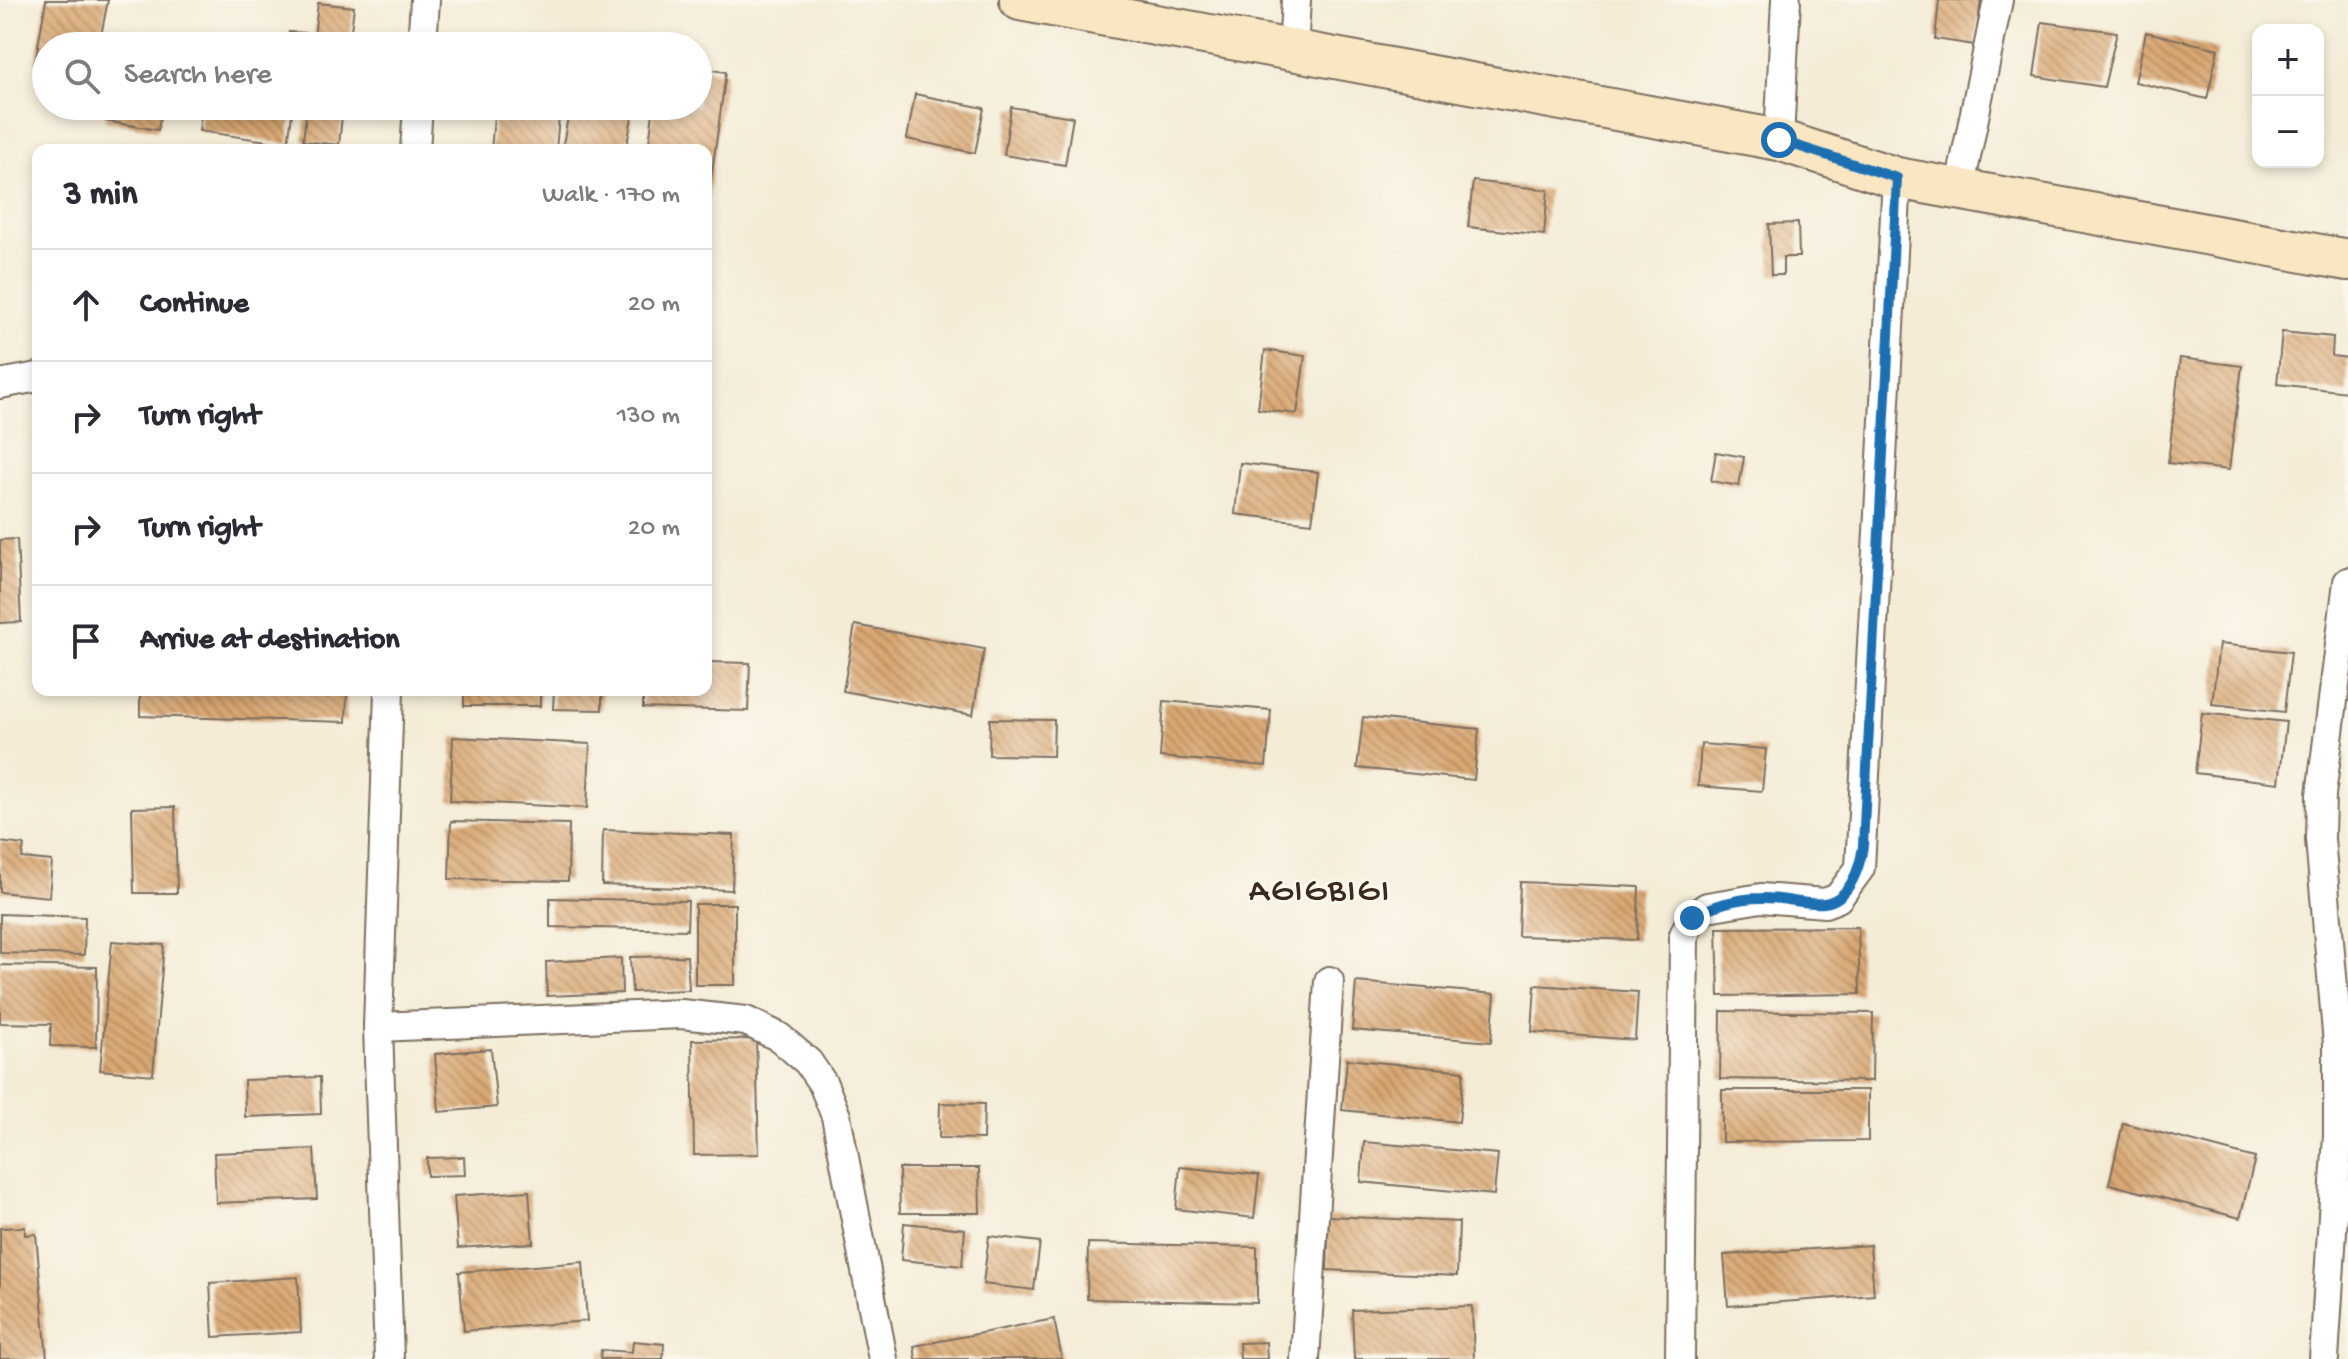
<!DOCTYPE html>
<html lang="en">
<head>
<meta charset="utf-8">
<style>
	body { margin:0; font-family:"Gochi Hand",sans-serif; background:#f2f2f3; color:#2b2b33 }
	.controls { position:absolute; right:24px; top:24px; display:grid; overflow:hidden; border-radius:16px; box-shadow:0 4px 12px #0003 }
	.controls button { width:72px; height:72px; display:grid; place-items:center; padding:0; border:0; border-bottom:2px solid #e1e1e2; background:#fff; color:#2b2b33; font:40px sans-serif }
	.stop { position:absolute; width:24px; height:24px; margin:-18px; border:6px solid #1f6fb2; border-radius:50%; background:#fff }
	.stop.end { background:#1f6fb2; border-color:#fff; box-shadow:0 2px 8px #0008 }
	.list { margin:0; padding:0; list-style:none }
	h2 { display:flex; justify-content:space-between; align-items:center; height:104px; margin:0; padding:0 32px; font-size:34px }
	h2 small { font-size:26px; font-weight:400; color:#7c7c81 }
	.list li { display:grid; grid-template-columns:52px 1fr auto; gap:24px; align-items:center; box-sizing:border-box; height:112px; padding:0 32px; border-top:2px solid #e1e1e2 }
	.list b { display:block; font-size:30px; white-space:nowrap }
	.list em { font-size:26px; font-style:normal; color:#7c7c81 }
	.icon { flex:none; width:44px; height:44px; fill:none; stroke:currentColor; stroke-width:2; stroke-linecap:round; stroke-linejoin:round }
	.map { position:relative; flex:none; width:2348px; height:1359px; overflow:hidden }
	.search { position:absolute; background:#fff; box-shadow:0 4px 12px #0003; left:32px; top:32px; width:680px; height:88px; display:flex; align-items:center; gap:20px; box-sizing:border-box; padding:0 28px; border-radius:44px; color:#7c7c81; font-size:30px }
	.panel { position:absolute; background:#fff; box-shadow:0 4px 12px #0003; left:32px; top:144px; width:680px; height:552px; border-radius:16px }
	.map>svg:first-child { display:block }
</style>
</head>
<body>
<div class="map">
<svg width="2348" height="1359" viewBox="0 0 2348 1359">
	<defs>
		<pattern id="building-back-hatch" width="6" height="6" patternUnits="userSpaceOnUse" patternTransform="scale(2)"><rect width="6" height="6" fill="#d9a773"/><path d="M-1 5l2 2M0 0l6 6M5-1l2 2" fill="none" stroke="#b1885e"/></pattern>
	</defs>
	<rect width="100%" height="100%" fill="#fbf7ec"/>
	<filter id="ink" filterUnits="userSpaceOnUse"><feTurbulence type="fractalNoise" baseFrequency=".0125" numOctaves="2"/><feDisplacementMap in="SourceGraphic" scale="16" xChannelSelector="R" yChannelSelector="G"/><feConvolveMatrix kernelMatrix="1 2 1 2 8 2 1 2 1" color-interpolation-filters="sRGB"/></filter>
	<filter id="wash" filterUnits="userSpaceOnUse"><feTurbulence type="fractalNoise" baseFrequency=".006" numOctaves="4" result="noise"/><feDisplacementMap in="SourceGraphic" scale="32" xChannelSelector="R" yChannelSelector="G"/><feGaussianBlur stdDeviation="1.8" result="paint"/><feColorMatrix in="noise" values="0 0 0 0 0 0 0 0 0 0 0 0 0 0 0 0 0 1.4 0 .05"/><feComposite in="paint" operator="in"/></filter>
	<g filter="url(#wash)">
		<rect width="100%" height="100%" fill="#f4ecd7"/>
		<g id="blocks">
			<g fill="url(#building-back-hatch)">
				<polygon points="46,0 108,0 99,46 46,46 46,65 35,63"/>
				<polygon points="1939,0 1981,0 1975,45 1935,39"/>
				<polygon points="318,3 354,7 349,46 313,46"/>
				<polygon points="2042,22 2117,32 2104,87 2034,76"/>
				<polygon points="289,32 305,33 304,46 288,46"/>
				<polygon points="2146,32 2218,49 2207,99 2135,82"/>
				<polygon points="501,35 565,41 565,46 500,46"/>
				<polygon points="583,39 612,45 612,46 582,46"/>
				<polygon points="698,68 726,72 708,201 706,150 648,150 654,106 698,106"/>
				<polygon points="915,94 984,108 975,153 907,139"/>
				<polygon points="108,106 162,106 158,130 105,121"/>
				<polygon points="202,106 293,106 288,144 199,131"/>
				<polygon points="307,106 343,106 339,145 303,141"/>
				<polygon points="495,106 560,106 556,150 491,150"/>
				<polygon points="570,106 634,106 626,150 562,150"/>
				<polygon points="1011,107 1073,117 1065,165 1004,155"/>
				<polygon points="1473,181 1548,190 1544,235 1468,227"/>
				<polygon points="1798,223 1799,257 1783,257 1783,275 1771,275 1769,224"/>
				<polygon points="2282,332 2333,337 2332,356 2348,358 2347,392 2277,384"/>
				<polygon points="1265,350 1305,356 1297,414 1258,409"/>
				<polygon points="2180,358 2242,366 2229,470 2168,463"/>
				<polygon points="1716,452 1744,457 1739,486 1711,481"/>
				<polygon points="1240,463 1318,472 1312,523 1235,514"/>
				<polygon points="17,539 21,622 0,623 0,540"/>
				<polygon points="855,625 984,649 973,715 843,691"/>
				<polygon points="2219,644 2291,652 2284,712 2212,704"/>
				<polygon points="706,662 750,663 748,711 643,708 643,690 706,690"/>
				<polygon points="140,690 347,690 346,722 140,716"/>
				<rect x="464" y="690" width="76" height="16"/>
				<polygon points="554,690 602,690 602,710 553,709"/>
				<polygon points="1164,701 1271,710 1266,766 1160,757"/>
				<polygon points="2202,713 2286,722 2279,783 2195,773"/>
				<polygon points="1363,717 1479,729 1474,780 1357,768"/>
				<polygon points="990,719 1054,720 1053,756 989,755"/>
				<polygon points="453,737 590,744 587,808 450,801"/>
				<polygon points="1701,744 1766,749 1762,791 1698,786"/>
				<polygon points="175,807 177,893 134,893 132,808"/>
				<polygon points="451,821 569,824 568,881 449,879"/>
				<polygon points="603,830 734,835 732,890 602,885"/>
				<polygon points="0,842 24,845 22,858 52,861 49,897 0,892"/>
				<polygon points="1520,882 1639,887 1637,940 1518,936"/>
				<polygon points="550,898 688,901 687,930 550,927"/>
				<rect x="695" y="904" width="40" height="81"/>
				<polygon points="0,914 85,917 84,955 0,953"/>
				<polygon points="1858,927 1860,994 1719,996 1717,928"/>
				<polygon points="112,941 164,945 153,1075 100,1070"/>
				<polygon points="687,956 689,990 632,992 630,957"/>
				<polygon points="621,958 622,993 547,996 546,962"/>
				<polygon points="0,965 97,967 96,1047 50,1046 51,1024 0,1023"/>
				<polygon points="1356,982 1495,994 1491,1042 1352,1030"/>
				<polygon points="1535,985 1638,992 1635,1040 1532,1032"/>
				<polygon points="1721,1011 1873,1013 1872,1081 1720,1079"/>
				<polygon points="756,1039 759,1154 694,1155 692,1040"/>
				<polygon points="491,1049 497,1107 439,1112 435,1054"/>
				<polygon points="1347,1059 1464,1071 1459,1122 1342,1110"/>
				<polygon points="320,1077 321,1114 245,1117 244,1080"/>
				<polygon points="1722,1090 1868,1090 1868,1141 1722,1142"/>
				<polygon points="940,1103 984,1104 983,1139 939,1138"/>
				<polygon points="2123,1123 2255,1158 2240,1218 2109,1184"/>
				<polygon points="1364,1142 1498,1154 1494,1195 1361,1182"/>
				<polygon points="314,1149 317,1199 216,1203 214,1153"/>
				<polygon points="464,1157 465,1175 427,1176 427,1158"/>
				<polygon points="1180,1167 1259,1175 1254,1218 1176,1209"/>
				<polygon points="899,1168 979,1168 980,1213 900,1213"/>
				<polygon points="529,1191 533,1243 458,1248 454,1196"/>
				<polygon points="1329,1216 1459,1222 1457,1276 1327,1270"/>
				<polygon points="904,1223 965,1229 962,1266 901,1260"/>
				<polygon points="25,1227 25,1235 36,1234 47,1359 0,1359 0,1228"/>
				<polygon points="989,1236 1040,1242 1034,1290 983,1284"/>
				<polygon points="1088,1243 1257,1247 1257,1303 1087,1299"/>
				<polygon points="1870,1245 1874,1295 1728,1306 1724,1255"/>
				<polygon points="583,1262 587,1321 464,1331 459,1272"/>
				<polygon points="298,1277 301,1332 213,1337 210,1283"/>
				<polygon points="1472,1306 1474,1359 1354,1359 1352,1310"/>
				<polygon points="1054,1319 1062,1359 916,1359 914,1346"/>
				<polygon points="633,1341 664,1344 663,1359 600,1359 601,1350 632,1352"/>
				<polygon points="1266,1342 1267,1359 1240,1359 1239,1343"/>
			</g>
		</g>
	</g>
	<g filter="url(#ink)">
		<use href="#blocks" fill-opacity="0" stroke="#7c6e5f" stroke-width="2"/>
		<g fill="none" stroke-linecap="round" stroke-linejoin="round">
			<g stroke="#7c6e5f" stroke-width="32">
				<g id="street">
					<polyline points="422,46 425,0"/>
					<polyline points="1293,51 1296,0"/>
					<polyline points="1779,140 1786,0"/>
					<polyline points="415,150 418,106"/>
					<polyline points="1959,191 1998,0"/>
					<polyline points="0,384 38,377"/>
					<polyline points="389,690 378,1027 389,1359"/>
					<polyline points="378,1027 681,1014 746,1021 779,1037 808,1062 823,1084 836,1116 883,1359"/>
					<polyline points="1305,1359 1329,981"/>
					<polyline points="1680,1359 1684,935 1692,918 1707,907 1761,898 1825,903 1838,898 1860,868 1897,178"/>
					<polyline points="2324,1359 2338,1135 2338,1044 2320,839 2321,795 2348,582"/>
				</g>
			</g>
			<g stroke="#7c6e5f" stroke-width="44">
				<polyline id="secondary" points="1020,0 1779,140 1897,178 2348,260"/>
			</g>
			<use href="#street" stroke="#fff" stroke-width="28"/>
			<use href="#secondary" stroke="#f9e7c3" stroke-width="40"/>
		</g>
	</g>
	<g fill="none" stroke-linecap="round" stroke-linejoin="round" filter="url(#ink)">
		<path stroke="#1f6fb2" stroke-width="10" d="M1692,918C1711,905 1738,898 1762,898C1782,897 1804,905 1824,903C1850,900 1860,867 1863,846L1897,178L1779,140"/>
	</g>
	<g text-anchor="middle" dominant-baseline="central" stroke-width="6" stroke-linejoin="round" paint-order="stroke">
		<g font-size="34" letter-spacing="2" fill="#3b2a1e" stroke="#fbf7ec">
			<text x="1320" y="893">AGIGBIGI</text>
		</g>
	</g>
</svg>
<div class="controls">
<button>+</button>
<button>−</button>
</div>
<div class="stop" style="left:1779px;top:140px"></div>
<div class="stop end" style="left:1692px;top:918px"></div>
<div class="search"><svg class="icon" aria-label="search" viewBox="0 0 24 24"><circle cx="10" cy="10" r="6"/><path d="M15 15l6 6"/></svg>Search here</div>
<section class="panel">
<h2>3 min<small>Walk · 170 m</small></h2>
<ul class="list">
<li><svg class="icon" aria-label="ahead" viewBox="0 0 24 24"><path d="M12 20V5M6 11l6-6 6 6"/></svg><div><b>Continue</b></div><em>20 m</em></li>
<li><svg class="icon" aria-label="right" viewBox="0 0 24 24"><path d="M7 20v-9h11M14 6l5 5-5 5"/></svg><div><b>Turn right</b></div><em>130 m</em></li>
<li><svg class="icon" aria-label="right" viewBox="0 0 24 24"><path d="M7 20v-9h11M14 6l5 5-5 5"/></svg><div><b>Turn right</b></div><em>20 m</em></li>
<li><svg class="icon" aria-label="arrive" viewBox="0 0 24 24"><path d="M6 21V4h12l-3 4 3 4H6"/></svg><div><b>Arrive at destination</b></div></li>
</ul>
</section>
</div>
</body>
</html>
